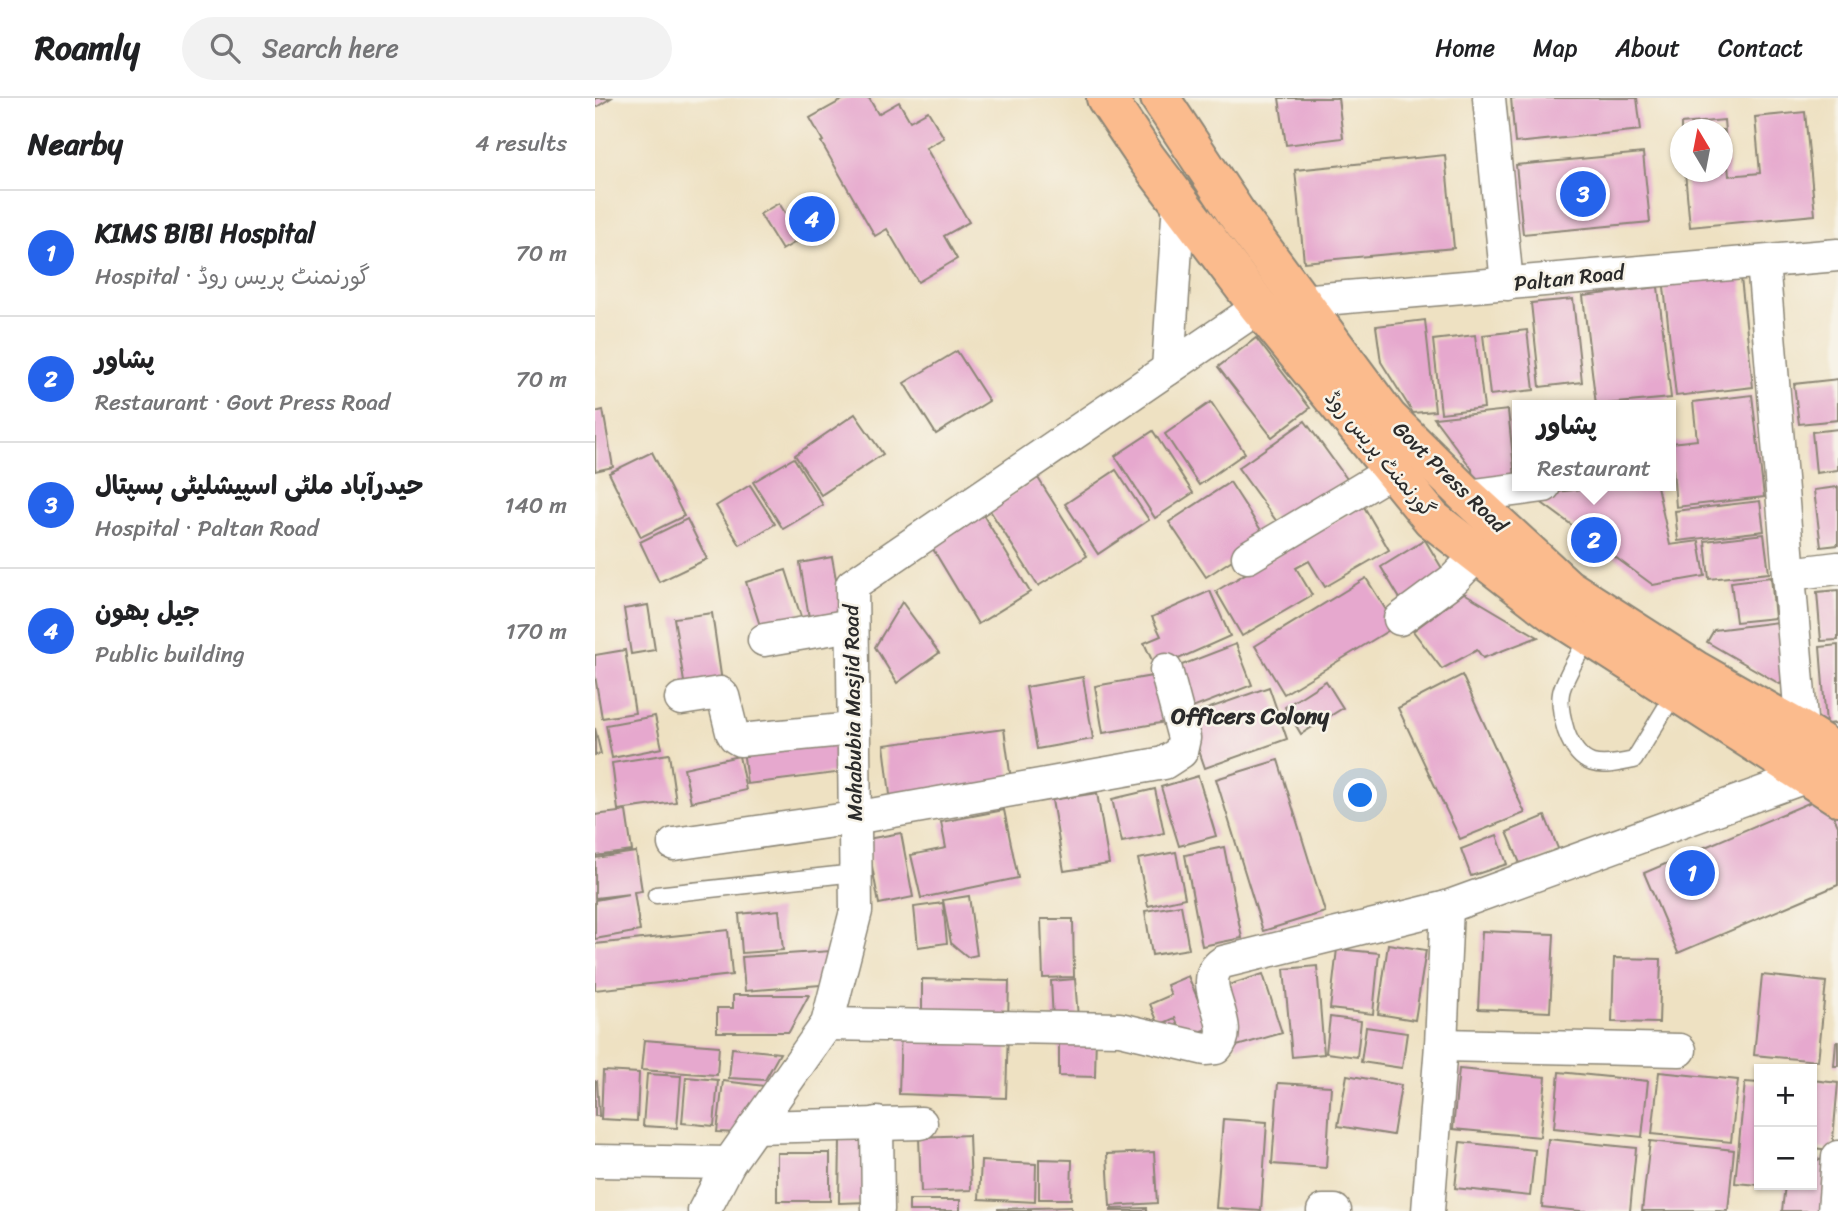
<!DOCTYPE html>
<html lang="en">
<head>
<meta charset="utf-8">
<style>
	body { margin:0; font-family:Sriracha,"Playpen Sans Arabic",sans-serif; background:#f2f2f2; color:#202124 }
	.controls { position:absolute; right:21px; bottom:21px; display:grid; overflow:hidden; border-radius:0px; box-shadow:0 2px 5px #0004 }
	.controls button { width:63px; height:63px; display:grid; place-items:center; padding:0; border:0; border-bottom:2px solid #e0e0e0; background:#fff; color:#202124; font:35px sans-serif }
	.compass { position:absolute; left:1075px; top:21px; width:63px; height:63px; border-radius:50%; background:#fff; box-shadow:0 2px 5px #0004; rotate:350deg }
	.you { position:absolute; left:766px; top:698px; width:24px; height:24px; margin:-18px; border:5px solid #fff; border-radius:50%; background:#1a73e8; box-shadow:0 0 0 10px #1a73e833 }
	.badge { display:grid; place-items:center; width:46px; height:46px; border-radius:50%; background:#2563eb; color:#fff; font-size:23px; font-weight:700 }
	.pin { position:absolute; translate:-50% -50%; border:4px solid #fff; box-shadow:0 2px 7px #0006 }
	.popup { position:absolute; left:917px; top:302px; width:164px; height:91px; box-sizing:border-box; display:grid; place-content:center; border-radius:0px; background:#fff; filter:drop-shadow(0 2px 5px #0005); font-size:23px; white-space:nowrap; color:#757577 }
	.popup b { font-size:26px; color:#202124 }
	.popup::after { content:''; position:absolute; left:50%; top:100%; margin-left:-14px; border:14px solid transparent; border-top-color:#fff }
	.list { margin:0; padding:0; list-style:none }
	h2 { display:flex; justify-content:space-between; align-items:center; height:91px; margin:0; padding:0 28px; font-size:30px }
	h2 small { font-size:23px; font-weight:400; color:#757577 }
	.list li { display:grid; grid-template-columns:46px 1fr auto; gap:21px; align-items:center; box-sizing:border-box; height:126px; padding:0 28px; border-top:2px solid #e0e0e0 }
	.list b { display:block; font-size:26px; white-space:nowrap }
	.list p { margin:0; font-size:23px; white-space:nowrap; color:#757577 }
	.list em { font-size:23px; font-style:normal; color:#757577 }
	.icon { flex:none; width:38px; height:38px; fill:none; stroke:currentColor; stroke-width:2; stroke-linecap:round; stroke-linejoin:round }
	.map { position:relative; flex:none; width:1243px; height:1113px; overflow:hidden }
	header { display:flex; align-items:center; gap:42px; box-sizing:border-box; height:98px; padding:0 35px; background:#fff; border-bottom:2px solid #e0e0e0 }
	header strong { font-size:33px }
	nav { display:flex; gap:38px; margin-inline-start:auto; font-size:24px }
	.search { width:490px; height:63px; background:#f2f2f2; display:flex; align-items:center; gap:18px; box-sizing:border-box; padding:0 24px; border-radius:38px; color:#757577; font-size:26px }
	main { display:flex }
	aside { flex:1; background:#fff }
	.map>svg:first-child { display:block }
</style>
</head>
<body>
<header>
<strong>Roamly</strong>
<div class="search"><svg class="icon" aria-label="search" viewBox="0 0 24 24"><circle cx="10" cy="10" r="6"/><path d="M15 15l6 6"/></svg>Search here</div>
<nav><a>Home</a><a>Map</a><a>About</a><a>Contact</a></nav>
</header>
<main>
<aside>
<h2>Nearby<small>4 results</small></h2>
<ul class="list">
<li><span class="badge">1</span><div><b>KIMS BIBI Hospital</b><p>Hospital · گورنمنٹ پریس روڈ</p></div><em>70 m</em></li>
<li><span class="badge">2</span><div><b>پشاور</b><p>Restaurant · Govt Press Road</p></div><em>70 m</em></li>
<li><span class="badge">3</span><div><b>حیدرآباد ملٹی اسپیشلیٹی ہسپتال</b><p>Hospital · Paltan Road</p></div><em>140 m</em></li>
<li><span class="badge">4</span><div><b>جیل بھون</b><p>Public building</p></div><em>170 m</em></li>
</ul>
</aside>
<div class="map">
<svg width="1243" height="1113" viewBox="0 0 1243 1113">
	<rect width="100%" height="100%" fill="#f7f3e8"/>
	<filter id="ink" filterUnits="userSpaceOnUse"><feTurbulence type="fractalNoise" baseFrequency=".0143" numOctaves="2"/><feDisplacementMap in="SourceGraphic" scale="14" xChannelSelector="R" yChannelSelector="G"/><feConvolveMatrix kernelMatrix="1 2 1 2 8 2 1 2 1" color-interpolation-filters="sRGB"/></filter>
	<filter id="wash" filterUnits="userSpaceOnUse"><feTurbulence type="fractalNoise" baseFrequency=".00686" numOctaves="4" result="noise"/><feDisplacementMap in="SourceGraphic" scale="28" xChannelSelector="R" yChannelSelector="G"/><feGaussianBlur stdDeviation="1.57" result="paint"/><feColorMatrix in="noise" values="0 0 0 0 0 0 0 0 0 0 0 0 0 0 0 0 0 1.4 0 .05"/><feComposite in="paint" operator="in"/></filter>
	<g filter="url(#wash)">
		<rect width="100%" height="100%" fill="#eee1c2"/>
		<g id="blocks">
			<g fill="#e6a8ce">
				<polygon points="0,0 16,0 0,10"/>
				<polygon points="251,0 274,0 283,16 304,4 315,23 333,13 349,40 331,50 374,124 349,138 362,161 323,184 292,131 280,138 226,44 228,43 215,20"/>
				<polygon points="684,0 743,0 748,40 691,47"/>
				<polygon points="916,0 1042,0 1046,32 920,45"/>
				<polygon points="1210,14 1220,117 1095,129 1090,74 1128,74 1128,32 1086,32 1086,26 1129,22 1134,78 1165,75 1160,19"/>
				<polygon points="1048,55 1055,124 928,136 921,67"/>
				<polygon points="850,57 859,150 709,164 700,72"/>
				<polygon points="184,105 206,141 187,152 165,116"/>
				<polygon points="1145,171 1158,289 1081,298 1068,180"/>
				<polygon points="1063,189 1076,300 1001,307 988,198"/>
				<polygon points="978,201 987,284 945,289 936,205"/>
				<polygon points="830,222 840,313 818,315 786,264 781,228"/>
				<polygon points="932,232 939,292 895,297 888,237"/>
				<polygon points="880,237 889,310 846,315 838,242"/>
				<polygon points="661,240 715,310 677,339 623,269"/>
				<polygon points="362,253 394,303 341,336 309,285"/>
				<polygon points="1243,281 1243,322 1204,326 1199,286"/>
				<polygon points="1157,297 1169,399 1081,409 1076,345 1102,342 1098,304"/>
				<polygon points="616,304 650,355 604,387 570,336"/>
				<polygon points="8,312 18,369 0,373 0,314"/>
				<polygon points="913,312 920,379 878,384 877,371 839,320"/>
				<polygon points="260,316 288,356 226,397 200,357"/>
				<polygon points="922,319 922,338 920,338 918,320"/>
				<polygon points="710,323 752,381 685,428 643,370"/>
				<polygon points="1243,331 1243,372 1221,375 1217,334"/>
				<polygon points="558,333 598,395 560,420 520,358"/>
				<polygon points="57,354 89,418 46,439 14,375"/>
				<polygon points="199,360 228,407 188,431 158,384"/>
				<polygon points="521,372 554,422 503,456 470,406"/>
				<polygon points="443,380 492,458 443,488 394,411"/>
				<polygon points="635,384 671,440 611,479 574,424"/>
				<polygon points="155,387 180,426 145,447 121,408"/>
				<polygon points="1012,388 1062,388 1075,447 1104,443 1110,478 1058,487 936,397"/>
				<polygon points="1243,389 1243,447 1226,449 1219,392"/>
				<polygon points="1165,403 1169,433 1083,443 1080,413"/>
				<polygon points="768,407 794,452 730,489 714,463 701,470 717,497 647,538 621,493"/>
				<polygon points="387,415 435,494 383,526 335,446"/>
				<polygon points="92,421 112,461 64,484 45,444"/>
				<polygon points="1169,436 1174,475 1114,481 1110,443"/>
				<polygon points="830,442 851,477 807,504 786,469"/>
				<polygon points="237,459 247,515 214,520 205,465"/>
				<polygon points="191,472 208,525 168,537 151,484"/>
				<polygon points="1176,479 1180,520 1141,524 1136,484"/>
				<polygon points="771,480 801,528 689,596 660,548"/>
				<polygon points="1243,492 1243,542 1226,543 1222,494"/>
				<polygon points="615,493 635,538 561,571 549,545 566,538 557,519"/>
				<polygon points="869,495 943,539 888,560 882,552 847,571 818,533"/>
				<polygon points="307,504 344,555 302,585 280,549"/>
				<polygon points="53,507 60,552 36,556 29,511"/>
				<polygon points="117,515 128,591 91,597 79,520"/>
				<polygon points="1183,524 1190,582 1185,586 1112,544 1119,532"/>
				<polygon points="641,546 657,587 595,611 579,570"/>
				<polygon points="1243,547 1243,625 1231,626 1225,549"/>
				<polygon points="30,552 40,615 7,620 0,578 0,557"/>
				<polygon points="563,577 571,624 508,635 500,588"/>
				<polygon points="867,577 930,715 865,741 803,610"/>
				<polygon points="488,579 498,641 442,651 431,589"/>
				<polygon points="731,583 748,610 706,636 690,609"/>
				<polygon points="674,589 692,641 610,670 592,618"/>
				<polygon points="60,618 67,650 17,660 11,627"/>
				<polygon points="0,630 6,656 0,657"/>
				<polygon points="409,631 417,689 296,705 289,647"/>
				<polygon points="245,638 249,674 152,686 148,650"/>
				<polygon points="74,656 81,704 23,712 17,665"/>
				<polygon points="144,658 151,692 96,704 89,670"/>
				<polygon points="683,662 730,814 668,833 621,681"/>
				<polygon points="603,678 621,738 584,748 566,689"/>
				<polygon points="560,691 569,735 527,744 517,701"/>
				<polygon points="502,695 514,766 469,773 457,702"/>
				<polygon points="1230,698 1243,728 1243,787 1083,855 1049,775"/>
				<polygon points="409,712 423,780 326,800 316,757 351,750 346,724"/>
				<polygon points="31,713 37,753 0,758 0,717"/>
				<polygon points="950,718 964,753 926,768 912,734"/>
				<polygon points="306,735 318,799 284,806 272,741"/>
				<polygon points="902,737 912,766 876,778 866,751"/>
				<polygon points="629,749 647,840 607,848 590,757"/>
				<polygon points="41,754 47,793 39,794 45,833 0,841 0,802 34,796 0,800 0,760"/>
				<polygon points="581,754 590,800 553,808 543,761"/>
				<polygon points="374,798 382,857 373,859 356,845 348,802"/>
				<polygon points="348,805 352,845 323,849 319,809"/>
				<polygon points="586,807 594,851 557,857 550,813"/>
				<polygon points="184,812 188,852 147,855 144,816"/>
				<polygon points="446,821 478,821 479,879 448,880"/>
				<polygon points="133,832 137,877 0,892 0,846"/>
				<polygon points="887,833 959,836 955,914 883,911"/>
				<polygon points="793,846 831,852 820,922 783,916"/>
				<polygon points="742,851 784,855 778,916 735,911"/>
				<polygon points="236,853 238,886 150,893 147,859"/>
				<polygon points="1019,860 1066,861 1064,925 1017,924"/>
				<polygon points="722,868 729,956 697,959 689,871"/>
				<polygon points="668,876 687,935 642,948 624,890"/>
				<polygon points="1167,877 1231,884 1223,963 1159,957"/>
				<polygon points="593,878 615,930 589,940 580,920 564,927 555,906 576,897 572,887"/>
				<polygon points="327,881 414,883 413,924 327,923"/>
				<polygon points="480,881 483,920 458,922 456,883"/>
				<polygon points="138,897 214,897 194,934 122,934 122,910 138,910"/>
				<polygon points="735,919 766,923 762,959 731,955"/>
				<polygon points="306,927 413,931 411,1000 304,996"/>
				<polygon points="771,929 812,935 807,970 766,964"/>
				<polygon points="464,934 501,934 500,979 464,978"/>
				<polygon points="49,942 124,948 122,977 46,972"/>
				<polygon points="1241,944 1243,944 1243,968 1239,968"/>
				<polygon points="137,950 185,955 170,982 134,980"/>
				<polygon points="864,971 951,979 945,1039 858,1031"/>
				<polygon points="8,973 44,975 42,1023 6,1021"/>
				<polygon points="964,974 1053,983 1047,1039 959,1030"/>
				<polygon points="1064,974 1143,982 1136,1044 1057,1036"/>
				<polygon points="52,976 86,978 82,1030 48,1028"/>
				<polygon points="752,977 806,987 798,1037 743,1028"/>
				<polygon points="91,979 123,982 119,1028 87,1025"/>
				<polygon points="1217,982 1243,985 1237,1052 1217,1050"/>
				<polygon points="0,983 2,983 4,1018 0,1018"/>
				<polygon points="128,983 170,988 144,1035 122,1034"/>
				<polygon points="1150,984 1164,985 1164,1087 1140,1085"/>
				<polygon points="683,985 736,988 731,1070 677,1066"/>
				<polygon points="628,1021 672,1024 666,1113 621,1110"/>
				<polygon points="374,1037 376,1092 326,1094 324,1039"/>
				<polygon points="245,1041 275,1041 274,1104 244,1105"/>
				<polygon points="953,1041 1041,1050 1035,1113 985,1113 947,1109"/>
				<polygon points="1055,1043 1139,1052 1133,1113 1047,1113"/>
				<polygon points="865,1044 940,1052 935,1098 860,1090"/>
				<polygon points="559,1054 562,1105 515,1108 512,1056"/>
				<rect x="182" y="1055" width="53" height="48"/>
				<polygon points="444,1061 477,1062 476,1101 444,1101"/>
				<polygon points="1217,1061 1237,1063 1232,1113 1187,1113 1190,1087 1217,1087"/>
				<polygon points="386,1063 441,1066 440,1104 384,1101"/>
				<rect x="314" y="1102" width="51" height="11"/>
				<polygon points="476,1109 476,1113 403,1113 403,1111"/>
				<polygon points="552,1110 552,1113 516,1113 516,1111"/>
			</g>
		</g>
	</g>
	<g filter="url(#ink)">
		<use href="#blocks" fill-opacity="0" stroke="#8c8676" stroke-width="2"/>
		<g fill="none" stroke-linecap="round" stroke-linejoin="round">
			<g stroke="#8c8676" stroke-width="19">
				<g id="lane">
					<path d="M994,537C987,551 968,582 966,595C964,606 968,623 971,633C985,671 1003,670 1039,662L1081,593"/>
					<polyline points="61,797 260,775"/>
				</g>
			</g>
			<g stroke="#8c8676" stroke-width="35">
				<g id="street">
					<polyline points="894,0 912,186"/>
					<polyline points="1168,164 1207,633"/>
					<polyline points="705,203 1243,157"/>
					<polyline points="573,271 584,103"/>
					<polyline points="872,398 949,388"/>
					<polyline points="653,459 797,373"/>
					<polyline points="1194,476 1243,470"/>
					<polyline points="805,521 859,481 882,457"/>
					<polyline points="169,542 257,527"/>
					<polyline points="86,601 125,595 128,598 137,634 140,639 145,642 258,631"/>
					<polyline points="79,746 259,720 569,665 586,654 589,640 571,572"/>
					<path d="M232,926L525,931L610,951L621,950C642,929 607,894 620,872C622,868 625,866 628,864L852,809L1213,678"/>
					<polyline points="846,947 1085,952"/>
					<polyline points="282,1025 283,1112"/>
					<polyline points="159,1029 326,1025"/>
					<polyline points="0,1063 134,1065"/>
					<polyline points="109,1113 134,1065 232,926 261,813 257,487 664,209"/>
					<polyline points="728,1113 740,1113"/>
					<polyline points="833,1113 846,947 852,809"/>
					<polyline points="1239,1113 1243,1059"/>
				</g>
			</g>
			<g stroke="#8c8676" stroke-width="42">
				<g id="primary">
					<polyline points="511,0 552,61 664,209 837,421 957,514 1243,698"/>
					<polyline points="565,0 641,115 793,320 872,398 972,490 1100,572 1207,633 1243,656"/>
				</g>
			</g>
			<use href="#lane" stroke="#fff" stroke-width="16"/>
			<use href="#street" stroke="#fff" stroke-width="32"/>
			<use href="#primary" stroke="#fbbb8d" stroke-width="38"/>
		</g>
	</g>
	<g text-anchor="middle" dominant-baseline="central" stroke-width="5" stroke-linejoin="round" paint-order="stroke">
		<g font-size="21" fill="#2b2b2b" stroke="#f7f3e8">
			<text transform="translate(974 180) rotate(-6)">Paltan Road</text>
			<text transform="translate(785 356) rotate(50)">گورنمنٹ پریس روڈ</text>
			<text transform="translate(855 379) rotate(44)">Govt Press Road</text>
			<text transform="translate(258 615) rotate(-91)">Mahabubia Masjid Road</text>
		</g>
		<g font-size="23" font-weight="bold" fill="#2b2b2b" stroke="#f7f3e8">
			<text x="655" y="618">Officers Colony</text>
		</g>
	</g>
</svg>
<div class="controls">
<button>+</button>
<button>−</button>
</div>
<svg class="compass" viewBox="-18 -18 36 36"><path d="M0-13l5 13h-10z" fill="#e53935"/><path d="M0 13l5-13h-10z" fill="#757577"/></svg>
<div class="you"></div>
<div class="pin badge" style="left:1097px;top:775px">1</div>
<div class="pin badge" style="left:999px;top:442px">2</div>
<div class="popup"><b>پشاور</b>Restaurant</div>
<div class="pin badge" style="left:988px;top:96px">3</div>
<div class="pin badge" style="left:217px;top:121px">4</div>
</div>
</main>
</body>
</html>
